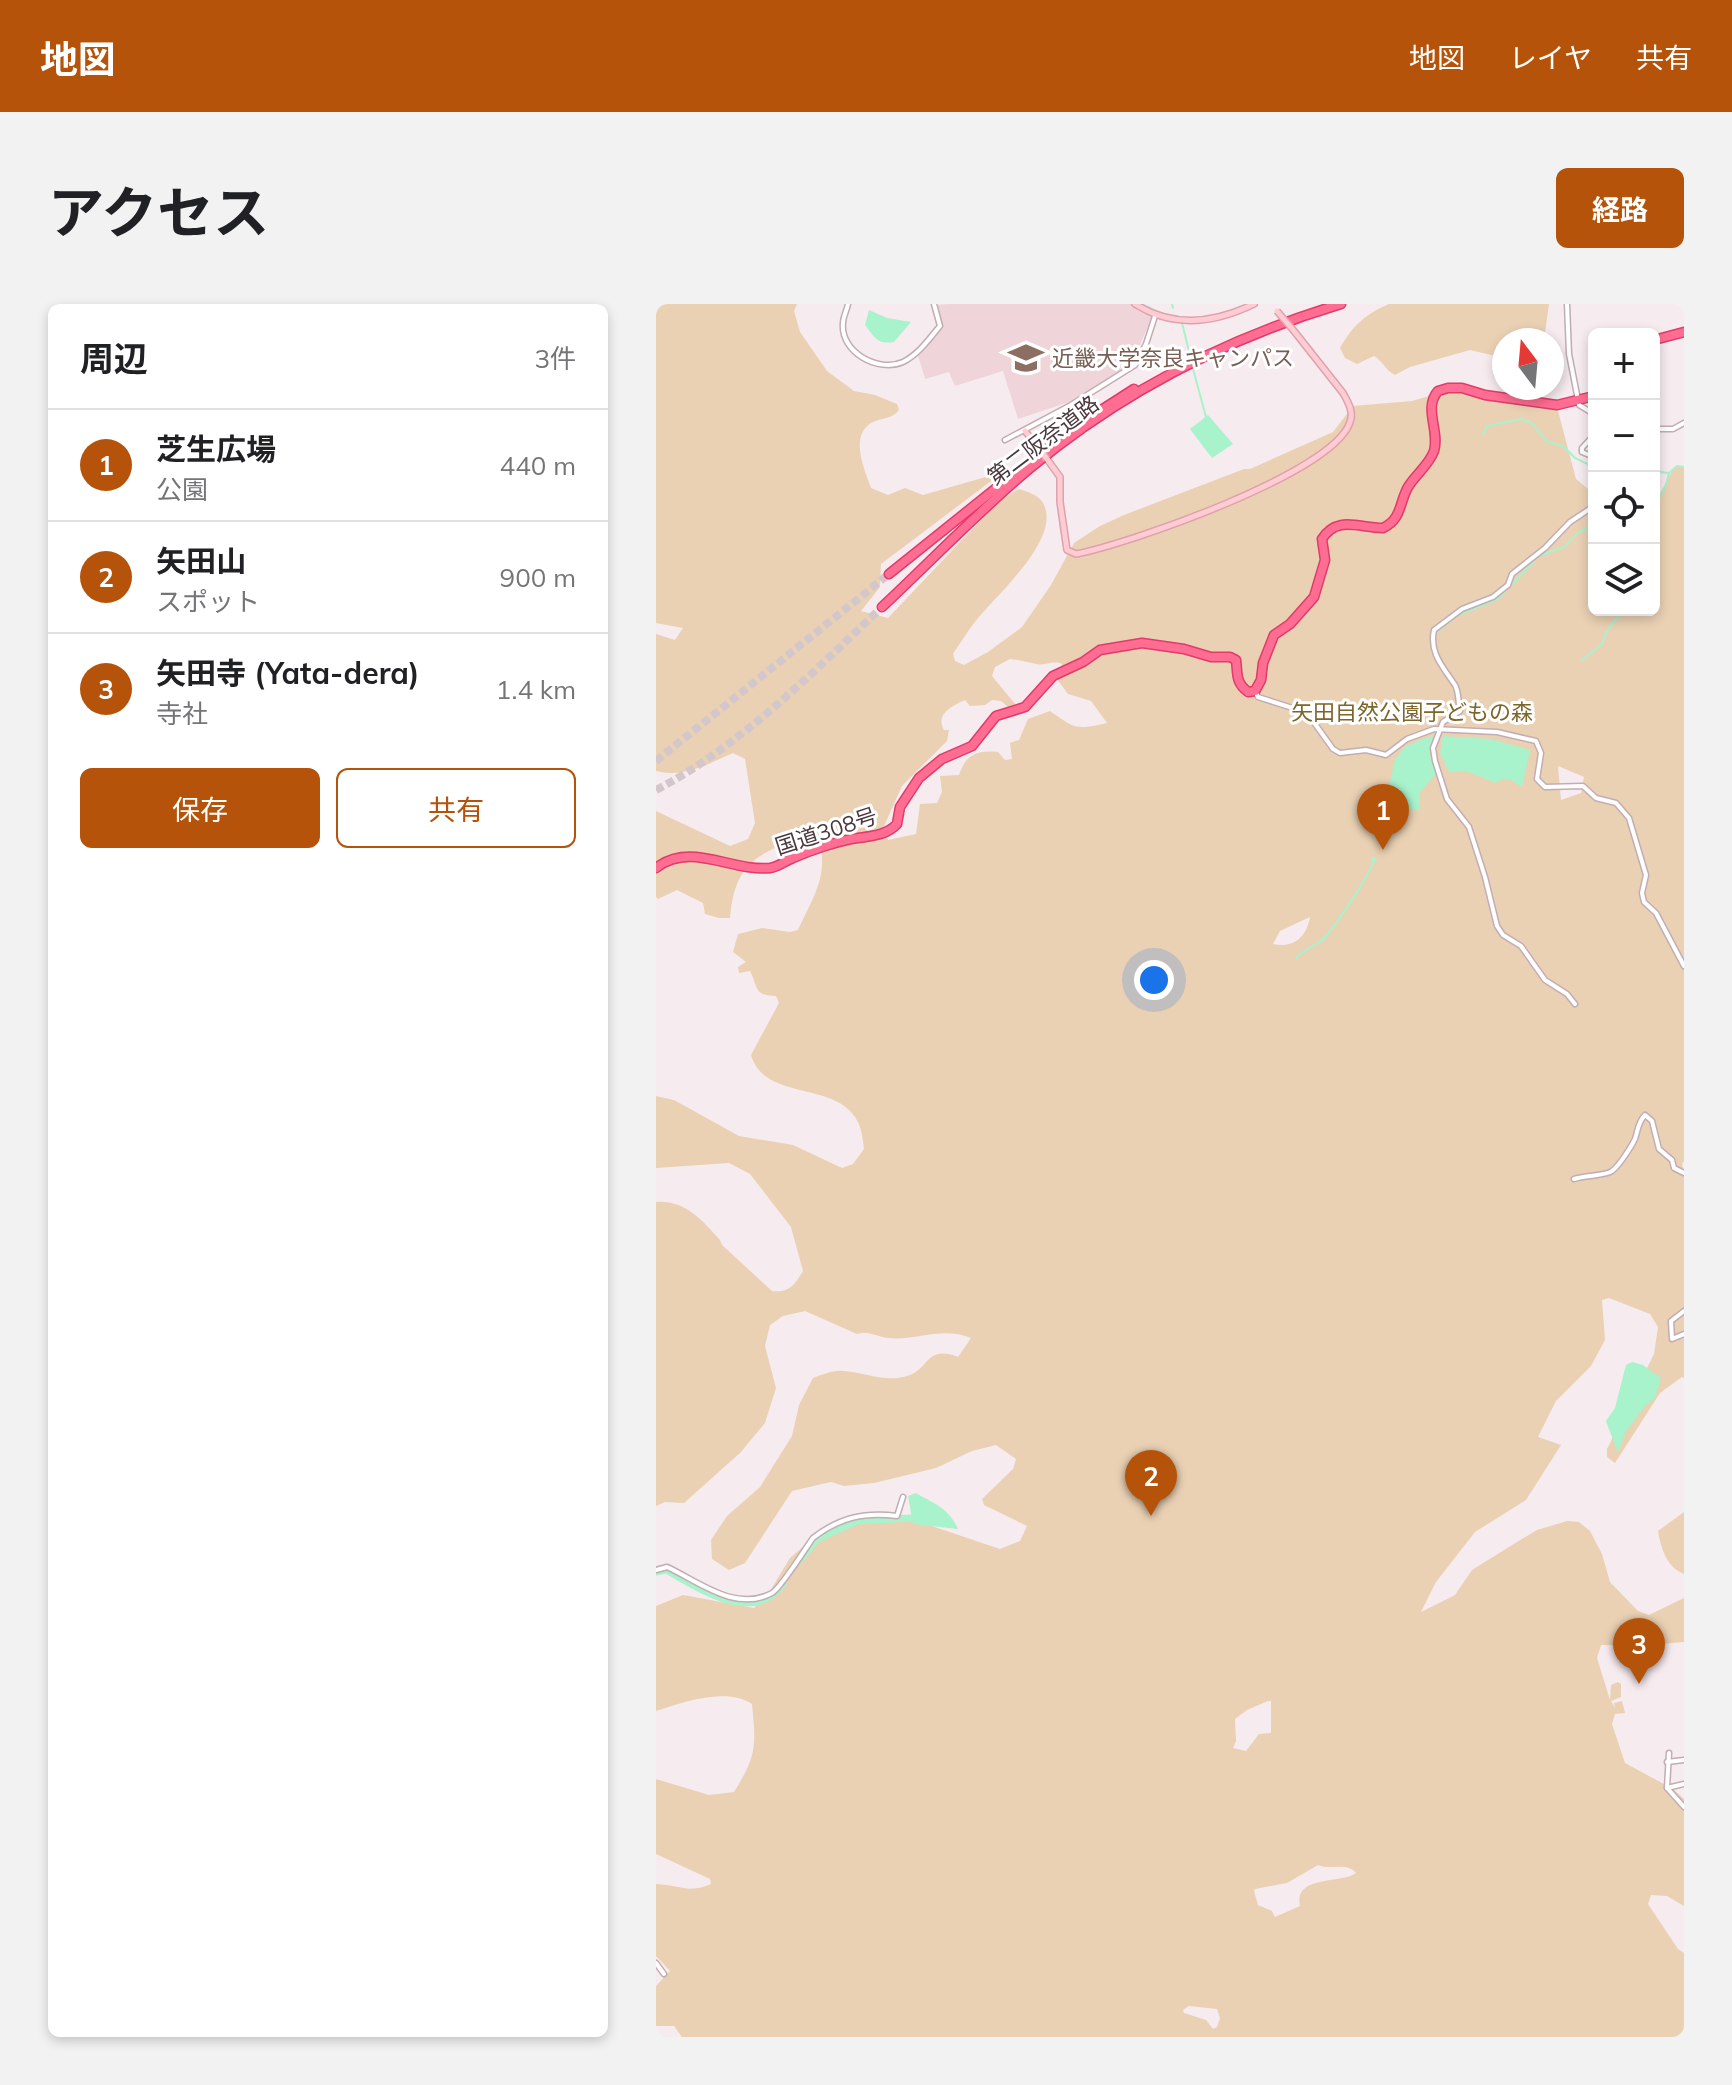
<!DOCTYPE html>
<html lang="ja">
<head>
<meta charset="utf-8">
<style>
	body { margin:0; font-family:Mulish,"Noto Sans JP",sans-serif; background:#f2f2f2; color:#202124 }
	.controls { position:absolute; right:24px; top:24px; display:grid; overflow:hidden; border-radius:12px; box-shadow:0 4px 12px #0003 }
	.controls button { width:72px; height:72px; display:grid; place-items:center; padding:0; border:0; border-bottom:2px solid #e0e0e0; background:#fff; color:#202124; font:40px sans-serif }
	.compass { position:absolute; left:836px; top:24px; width:72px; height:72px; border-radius:50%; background:#fff; box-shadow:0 4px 12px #0003; rotate:344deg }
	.you { position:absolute; left:498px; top:676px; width:28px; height:28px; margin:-20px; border:6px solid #fff; border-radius:50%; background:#1a73e8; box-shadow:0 0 0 12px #1a73e833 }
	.badge { display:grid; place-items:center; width:52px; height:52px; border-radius:50%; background:#b45309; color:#fff; font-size:26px; font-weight:700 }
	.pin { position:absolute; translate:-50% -66px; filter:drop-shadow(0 2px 4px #0008) }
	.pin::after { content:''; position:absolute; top:42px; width:28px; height:24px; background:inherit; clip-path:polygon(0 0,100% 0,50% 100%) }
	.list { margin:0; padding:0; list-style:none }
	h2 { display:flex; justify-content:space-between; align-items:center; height:104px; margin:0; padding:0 32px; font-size:34px }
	h2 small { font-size:26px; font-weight:400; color:#757577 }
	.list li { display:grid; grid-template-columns:52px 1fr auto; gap:24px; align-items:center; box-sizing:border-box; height:112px; padding:0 32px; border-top:2px solid #e0e0e0 }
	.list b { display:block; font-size:30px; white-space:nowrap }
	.list p { margin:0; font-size:26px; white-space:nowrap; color:#757577 }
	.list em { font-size:26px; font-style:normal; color:#757577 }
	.actions { display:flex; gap:16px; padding:24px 32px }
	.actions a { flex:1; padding:18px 0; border:2px solid #b45309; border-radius:12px; text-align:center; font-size:28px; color:#b45309 }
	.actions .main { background:#b45309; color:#fff }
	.icon { flex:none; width:44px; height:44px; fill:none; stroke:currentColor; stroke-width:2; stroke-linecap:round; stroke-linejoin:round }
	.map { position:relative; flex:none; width:1028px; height:1733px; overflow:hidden; border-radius:12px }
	header { display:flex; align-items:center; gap:48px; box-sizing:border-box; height:112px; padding:0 40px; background:#b45309; color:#fff }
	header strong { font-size:38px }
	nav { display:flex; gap:44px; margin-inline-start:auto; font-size:28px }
	.intro { display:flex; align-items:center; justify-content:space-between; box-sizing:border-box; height:192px; padding:0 48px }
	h1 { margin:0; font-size:56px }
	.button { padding:20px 36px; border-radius:12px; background:#b45309; color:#fff; font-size:28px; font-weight:700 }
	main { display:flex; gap:48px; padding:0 48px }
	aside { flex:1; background:#fff; border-radius:12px; box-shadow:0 4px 12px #0003 }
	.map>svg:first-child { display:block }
</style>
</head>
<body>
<header>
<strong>地図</strong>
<nav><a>地図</a><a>レイヤ</a><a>共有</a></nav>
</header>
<div class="intro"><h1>アクセス</h1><a class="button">経路</a></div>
<main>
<aside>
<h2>周辺<small>3件</small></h2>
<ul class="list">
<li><span class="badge">1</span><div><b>芝生広場</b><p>公園</p></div><em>440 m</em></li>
<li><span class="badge">2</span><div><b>矢田山</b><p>スポット</p></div><em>900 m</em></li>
<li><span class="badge">3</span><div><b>矢田寺 (Yata-dera)</b><p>寺社</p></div><em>1.4 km</em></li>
</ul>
<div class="actions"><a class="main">保存</a><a>共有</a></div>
</aside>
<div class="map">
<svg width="1028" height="1733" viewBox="0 0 1028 1733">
	<rect width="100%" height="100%" fill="#f6ebee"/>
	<polygon fill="#efd5da" points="293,0 475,0 482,7 496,13 476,59 413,98 362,115 347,67 299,82 293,68 269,75 261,48 283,22 278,1"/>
	<g fill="#ead1b4" fill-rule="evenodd">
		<path d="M0,0H141L138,7L144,28L171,67L198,87L219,91L241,100L243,106C235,116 226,113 215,119C193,133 209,166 215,184L232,191L249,184L267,191L347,168L225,260L224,283L205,307L232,314L344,196L363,185C372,188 384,191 388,201C404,235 342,290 322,314C313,325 305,338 297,350L299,357L308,361L332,348L366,323L395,281L418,239L444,222L468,211L588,165H594L677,128L697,102L756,97L794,86L852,91L901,103L920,175L938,190V306H998V201L1018,163H1028V857L1026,860L1028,868V1074L1026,1073L1004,1089L959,1159L951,1153V1145L998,1050L1002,1023L994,1010L953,994L946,996L949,1036L935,1062L900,1097L882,1133L905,1141L870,1196L819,1228L780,1278L765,1308L799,1291L816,1266L861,1238L881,1226L911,1217L923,1218L934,1227L946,1250L954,1278L982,1307L993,1311L1028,1294V1338L980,1342L945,1341L941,1354L954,1396L955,1381L962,1378L965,1380V1393L955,1397L959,1404L958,1399L966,1397L969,1409L959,1410L956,1420L969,1459L1017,1485L1028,1495V1602L1011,1592L995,1591L992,1600L1022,1645L1028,1649V1733H26L18,1722H0V1682L14,1667L0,1652V1580C24,1581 32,1590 55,1580L54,1575L0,1550V1475L53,1491L78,1488C101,1451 100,1442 96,1400C71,1383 27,1398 0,1407V1302L27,1291L98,1304L114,1287L134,1254L164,1228L197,1213L217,1209L249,1213L344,1245L364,1237L371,1222L328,1201L326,1195L357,1165L360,1155L340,1141L316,1147L280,1164L218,1179L188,1182L175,1178L136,1187L89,1259L73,1266L56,1255L55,1236L71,1212L104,1183L136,1132L143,1101L157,1074C166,1071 177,1066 187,1067C210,1068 230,1080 254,1071C273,1064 271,1041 302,1053L315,1034C285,1022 262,1037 232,1034C221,1033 212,1026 201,1030L149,1007L127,1012L114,1021L109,1042L120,1084L109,1119L84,1149L28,1199L9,1198L0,1202V898C29,896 46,916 64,936L66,941L116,987C134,989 139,980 147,967L135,923L94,870L73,859L0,864V792L18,796L83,832L137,841L186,864L197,860L208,845C207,837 206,828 203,820C184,775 109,799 95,751L123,699L120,692C97,692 102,682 94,667L83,669L82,663L90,658L77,648L82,630L106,624L134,628L142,626C157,593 173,572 163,536L151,531C103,550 79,556 74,614H63L49,610L47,599L21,586L2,595L0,593V507L74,542L92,535L99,519L89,455L77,449C52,460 28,474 0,467V330L19,336L27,324L0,319ZM354,355C364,356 371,358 380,360C390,362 397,356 406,360L401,375L412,390L435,397L451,419C420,426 419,425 394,407L372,415L363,436L354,439L356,455L349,456L342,448C321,446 310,450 303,471L284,472L286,488L281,499L264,500L260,530L232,536L228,522L246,482L291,437L293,426H288C279,410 296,402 309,396L314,402L329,401L336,396L345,397L352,403L342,409L343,414C362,410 375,408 386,391L383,383L367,401H360L336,372L339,363ZM902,462L928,473L925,489L905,496ZM654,613C651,632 638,645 617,640L624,627ZM612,1397H615V1429L603,1430L590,1447L577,1444L580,1437L579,1415L591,1406ZM662,1561C675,1567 690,1557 700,1569C685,1580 637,1571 644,1602L619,1613L616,1607L602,1601L598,1587L599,1585L631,1579ZM533,1702L561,1705L564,1714L561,1723L557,1725L550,1716L528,1709L527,1706Z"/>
		<path d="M733,0H893L888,36H848V54L814,46L754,63L739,71C729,66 727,57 718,52L701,60L689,54L684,44C697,21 710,10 733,0Z"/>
		<path d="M1028,1208V1270C1010,1263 1005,1244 1002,1227Z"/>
	</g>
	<g fill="#a8f2cc">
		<path d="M213,6L231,14L255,18L238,38C220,41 218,32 209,21Z"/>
		<polygon points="552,111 577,140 556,154 534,125"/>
		<polygon points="775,432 778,434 773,448 780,470 764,488 763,505 751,507 742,501 733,483 739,455 750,442"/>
		<path d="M787,432L835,435L874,446L866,483C855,477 853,470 840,479L810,467L793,468L784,449Z"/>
		<polygon points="976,1058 987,1061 1005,1074 999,1094 988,1103 969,1129 962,1149 950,1117 959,1104 970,1061"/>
		<path d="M260,1189C278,1200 292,1203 302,1225L257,1220L252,1192Z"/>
	</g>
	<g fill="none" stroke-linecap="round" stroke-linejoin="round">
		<g stroke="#a8f2cc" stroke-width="2">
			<polyline points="486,0 504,9 524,13"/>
			<polyline points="516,0 517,4"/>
			<polyline points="526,19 535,55"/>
			<polyline points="536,61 550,113"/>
			<polyline points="827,130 831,122 865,115 876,119 890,137 907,142 919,154 938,163"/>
			<polyline points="998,167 1012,169"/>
			<path d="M998,197C1009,189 1010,181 1013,169L1021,162L1028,163"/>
			<polyline points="780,329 800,312 842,295 883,252 908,243 923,228 938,220"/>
			<polyline points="926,356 946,340 950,329 967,306"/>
			<polygon points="716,554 718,554 720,556 716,556"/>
			<path d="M640,655C645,646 657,643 665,637C675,630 714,570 718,556"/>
		</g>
		<g stroke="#a8f2cc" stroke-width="7">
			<polyline points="143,1257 161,1235 201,1217 255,1214"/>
			<path d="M0,1268L10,1266C43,1284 97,1322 127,1280"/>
		</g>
		<g stroke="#d4c7cb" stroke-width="8" stroke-dasharray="8 4" stroke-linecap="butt">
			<polyline points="0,457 233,270"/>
			<path d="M0,486C86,441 156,369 226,303"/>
		</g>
		<g stroke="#c2adb3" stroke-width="7">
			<g id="street">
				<path d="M192,0C191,6 187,13 187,19C184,48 222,69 247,58C263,50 273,35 284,22L278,0"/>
				<polyline points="911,0 913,50 923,101 938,110"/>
				<polyline points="998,125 1017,125 1028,119"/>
				<polyline points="938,131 926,144 926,148 938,153"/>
				<polyline points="349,136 415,101 479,61 490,40 499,12"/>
				<polyline points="599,387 602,393 646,407 654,413 677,445 684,449 710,446 730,451 751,435 778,425 841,428 880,437 885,449 881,475 889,483 927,482 940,494 960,499 973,514 990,571 986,589 988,598 1000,609 1028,662"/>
				<path d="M919,700L911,690L889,676L865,642L847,631L841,622L829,573L813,523L791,495L779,457L777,444L787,418L804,407C802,398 803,388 799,381C787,363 773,349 778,326L806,305L837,293L852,281L856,270L889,244L914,218L938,202"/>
				<path d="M918,875C929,871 950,872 956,867C963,862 975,843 979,835C982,826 982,818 989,811L996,817L1003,845L1016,856L1018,864L1028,869"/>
				<polyline points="1028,1007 1015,1017 1016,1035 1028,1030"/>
				<path d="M0,1266L11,1263C42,1277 80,1309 116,1289C125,1284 149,1245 157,1234C184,1213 209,1208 241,1212L247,1193"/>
				<polyline points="1013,1449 1011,1484 1028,1503"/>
				<polyline points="1011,1458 1028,1456"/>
				<polyline points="1011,1484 1028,1480"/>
				<polyline points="0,1659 8,1670"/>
			</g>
		</g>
		<g stroke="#dfa1ac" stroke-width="8">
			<g id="secondary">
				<path d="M479,0C518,25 559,19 598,0"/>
				<polyline points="369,127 383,144"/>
				<path d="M391,155L404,173V198L411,246L420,250C472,240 678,169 694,118C698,108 692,98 687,89L638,27"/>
			</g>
		</g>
		<g stroke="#e03b6a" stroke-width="11">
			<g id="highway">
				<polyline points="998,36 1028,28"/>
				<polyline points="422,121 478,85"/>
				<polyline points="233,270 389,145"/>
				<path d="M226,303C275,257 322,208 373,165C464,89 572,34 685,0"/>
				<path d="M0,564C35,537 75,568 114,564C122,563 129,557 137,554C153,547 184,536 202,534C216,532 231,531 241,520L244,503L263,474L286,455L316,442L340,412L369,403L397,372L427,358L444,346L486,339L528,345L555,353H574L580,356C582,370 579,378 592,388L599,387L605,376L607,359L618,331L634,320L658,293L669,256L666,235C681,211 703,224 727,224C746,215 743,199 752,183C759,171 773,161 778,147C784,127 767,104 782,87L792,84H806L829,91L901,101L938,92"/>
			</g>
		</g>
		<use href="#street" stroke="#fff" stroke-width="4"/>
		<use href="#secondary" stroke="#ffccd4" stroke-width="5"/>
		<use href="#highway" stroke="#ff6d92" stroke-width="8"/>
		<g stroke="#dfa1ac" stroke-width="8" stroke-linecap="butt">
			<g id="secondary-bridge">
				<polyline points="621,7 638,27"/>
				<polyline points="383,144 391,155"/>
			</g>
		</g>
		<use href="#secondary-bridge" stroke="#ffccd4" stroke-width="5"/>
	</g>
	<defs>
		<g id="university-bare" transform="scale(2.76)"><path d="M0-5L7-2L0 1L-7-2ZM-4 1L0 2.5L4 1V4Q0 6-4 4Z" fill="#8d6e63" stroke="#fff" stroke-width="2.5" paint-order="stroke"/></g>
	</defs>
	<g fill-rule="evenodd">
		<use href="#university-bare" x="370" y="54"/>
	</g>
	<g text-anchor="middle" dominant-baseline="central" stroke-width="6" stroke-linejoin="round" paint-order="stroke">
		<g font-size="22" fill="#785e54" stroke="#fff" text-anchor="start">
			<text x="396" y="54">近畿大学奈良キャンパス</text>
		</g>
		<g font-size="22" fill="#4a383e" stroke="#fff">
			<text transform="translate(387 136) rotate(-37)">第二阪奈道路</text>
			<text transform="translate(170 527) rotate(-18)">国道308号</text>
		</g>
		<g font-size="22" fill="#7e652a" stroke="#fff">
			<text x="756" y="408">矢田自然公園子どもの森</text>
		</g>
	</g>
</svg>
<div class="controls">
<button>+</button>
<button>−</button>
<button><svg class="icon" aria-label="locate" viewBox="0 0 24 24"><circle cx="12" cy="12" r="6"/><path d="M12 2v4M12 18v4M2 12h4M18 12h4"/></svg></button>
<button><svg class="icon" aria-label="layers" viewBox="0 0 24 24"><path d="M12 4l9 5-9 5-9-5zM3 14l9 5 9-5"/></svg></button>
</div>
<svg class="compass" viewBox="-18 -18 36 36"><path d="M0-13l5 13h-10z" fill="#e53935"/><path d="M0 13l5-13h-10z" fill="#757577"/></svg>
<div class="you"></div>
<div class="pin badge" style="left:727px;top:546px">1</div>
<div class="pin badge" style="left:495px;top:1212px">2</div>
<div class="pin badge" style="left:983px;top:1380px">3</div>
</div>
</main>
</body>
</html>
